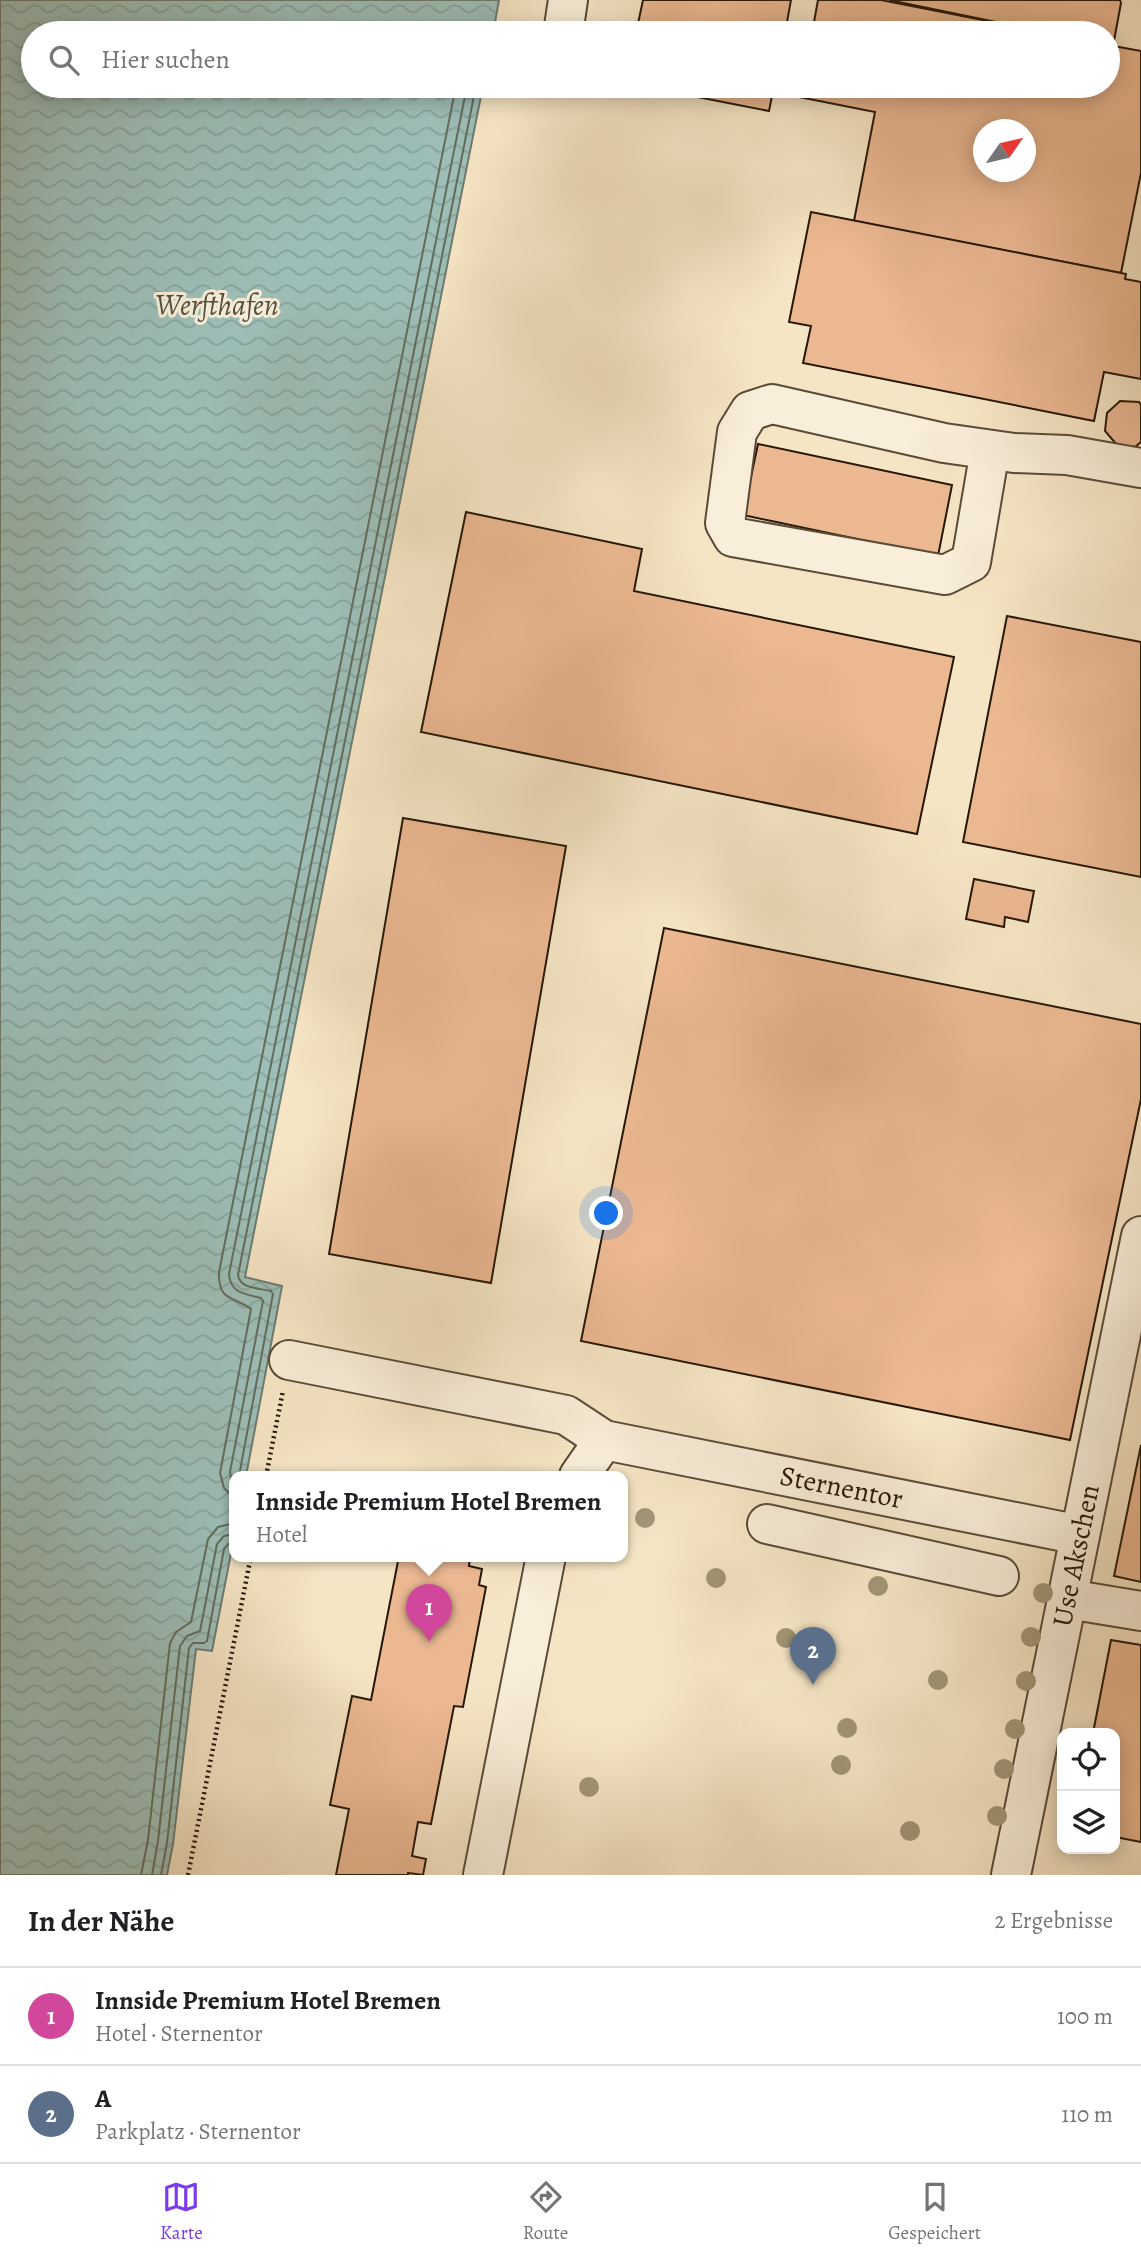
<!DOCTYPE html>
<html lang="de">
<head>
<meta charset="utf-8">
<style>
	body { margin:0; font-family:Alegreya,serif; background:#f6f6f6; color:#202124 }
	.controls { position:absolute; right:21px; bottom:21px; display:grid; overflow:hidden; border-radius:14px; box-shadow:0 4px 18px #0003 }
	.controls button { width:63px; height:63px; display:grid; place-items:center; padding:0; border:0; border-bottom:2px solid #e0e0e0; background:#fff; color:#202124; font:35px sans-serif }
	.compass { position:absolute; left:973px; top:119px; width:63px; height:63px; border-radius:50%; background:#fff; box-shadow:0 4px 18px #0003; rotate:56deg }
	.you { position:absolute; left:607px; top:1214px; width:24px; height:24px; margin:-18px; border:5px solid #fff; border-radius:50%; background:#1a73e8; box-shadow:0 0 0 10px #1a73e833 }
	.badge { display:grid; place-items:center; width:46px; height:46px; border-radius:50%; background:#7c3aed; color:#fff; font-size:23px; font-weight:700 }
	.pin { position:absolute; translate:-50% -58px; filter:drop-shadow(0 2px 4px #0008) }
	.pin::after { content:''; position:absolute; top:37px; width:24px; height:21px; background:inherit; clip-path:polygon(0 0,100% 0,50% 100%) }
	.popup { position:absolute; left:229px; top:1471px; width:399px; height:91px; box-sizing:border-box; display:grid; place-content:center; border-radius:14px; background:#fff; filter:drop-shadow(0 2px 5px #0005); font-size:23px; white-space:nowrap; color:#757577 }
	.popup b { font-size:26px; color:#202124 }
	.popup::after { content:''; position:absolute; left:50%; top:100%; margin-left:-14px; border:14px solid transparent; border-top-color:#fff }
	.list { margin:0; padding:0; list-style:none }
	h2 { display:flex; justify-content:space-between; align-items:center; height:91px; margin:0; padding:0 28px; font-size:30px }
	h2 small { font-size:23px; font-weight:400; color:#757577 }
	.list li { display:grid; grid-template-columns:46px 1fr auto; gap:21px; align-items:center; box-sizing:border-box; height:98px; padding:0 28px; border-top:2px solid #e0e0e0 }
	.list b { display:block; font-size:26px; white-space:nowrap }
	.list p { margin:0; font-size:23px; white-space:nowrap; color:#757577 }
	.list em { font-size:23px; font-style:normal; color:#757577 }
	.icon { flex:none; width:38px; height:38px; fill:none; stroke:currentColor; stroke-width:2; stroke-linecap:round; stroke-linejoin:round }
	.map { position:relative; flex:none; width:1141px; height:1875px; overflow:hidden }
	.search { position:absolute; background:#fff; box-shadow:0 4px 18px #0003; left:21px; right:21px; top:21px; height:77px; display:flex; align-items:center; gap:18px; box-sizing:border-box; padding:0 24px; border-radius:38px; color:#757577; font-size:26px }
	.sheet { height:287px; background:#fff }
	nav { display:flex; justify-content:space-around; align-items:center; box-sizing:border-box; height:98px; border-top:2px solid #e0e0e0; background:#fff; font-size:19px; color:#757577 }
	nav a { display:grid; justify-items:center; gap:4px }
	nav .on { color:#7c3aed }
	.map>svg:first-child { display:block }
</style>
</head>
<body>
<div class="map">
<svg width="1141" height="1875" viewBox="0 0 1141 1875">
	<defs>
		<pattern id="water-waves" width="16" height="10" patternUnits="userSpaceOnUse" patternTransform="scale(1.75)"><rect width="16" height="10" fill="#9dbfb8"/><path d="M0 5q4-4 8 0t8 0" fill="none" stroke="#87a39d"/></pattern>
	</defs>
	<rect width="100%" height="100%" fill="#f6e5c5"/>
	<filter id="stains"><feTurbulence type="fractalNoise" baseFrequency=".00286" numOctaves="4"/><feColorMatrix values="0 0 0 0 .2 0 0 0 0 .09 0 0 0 0 .02 0 0 0 .5 -.17"/></filter>
	<radialGradient id="worn" r=".72"><stop offset=".6" stop-color="#630" stop-opacity="0"/><stop offset="1" stop-color="#630" stop-opacity=".3"/></radialGradient>
	<polygon fill="url(#water-waves)" stroke="#6d7c71" stroke-width="2" points="0,0 499,0 493,33 33,33 33,86 483,86 245,1277 282,1286 246,1476 235,1476 235,1533 212,1651 196,1649 173,1844 167,1875 0,1875"/>
	<g fill="none" stroke-linecap="round" stroke-linejoin="round">
		<g stroke="#626c5f" stroke-width="2">
			<path d="M239,1476L273,1294L271,1291C259,1288 240,1289 238,1275L476,86"/>
			<path d="M235,1486L231,1478L230,1472L263,1301L261,1298C245,1294 230,1293 229,1274L467,86"/>
			<path d="M235,1499L224,1488L220,1473L251,1309C235,1296 218,1303 219,1272L456,86"/>
			<polyline points="141,1875 148,1840 170,1643 176,1632 191,1622 208,1539 218,1527 235,1523"/>
			<polyline points="152,1875 158,1841 180,1646 187,1636 200,1631 217,1544 224,1536 235,1534"/>
			<polyline points="161,1875 167,1843 189,1648 193,1643 204,1643 207,1641 224,1549 228,1544 235,1543"/>
		</g>
	</g>
	<g fill="#ebb892" stroke="#261806" stroke-width="2" fill-rule="evenodd">
		<polygon points="643,0 791,0 785,33 636,33"/>
		<polygon points="818,0 881,0 1049,33 812,33"/>
		<polygon points="889,0 1120,0 1121,3 1113,46 1108,45 1108,33 1049,33"/>
		<path d="M1108,45L1141,51V173L1121,273L854,221L875,112L799,97L802,86H1108ZM984,130H1026V172H984Z"/>
		<polygon points="641,86 774,86 769,111"/>
		<polygon points="811,212 1121,273 1126,274 1125,279 1141,282 1141,379 1104,372 1094,421 803,363 811,326 789,322"/>
		<polygon points="1120,401 1139,402 1141,405 1141,442 1135,447 1117,445 1105,431 1107,413"/>
		<polygon points="758,444 952,485 938,556 743,515"/>
		<polygon points="466,512 642,549 634,591 954,657 917,834 421,732"/>
		<polygon points="1007,616 1141,642 1141,877 963,842"/>
		<polygon points="403,818 566,846 491,1283 329,1254"/>
		<polygon points="974,879 1034,891 1028,922 1005,917 1004,927 966,919"/>
		<polygon points="664,928 1141,1024 1141,1099 1070,1440 581,1341"/>
		<polygon points="1141,1445 1141,1582 1114,1576"/>
		<polygon points="399,1556 470,1556 469,1566 482,1569 479,1585 486,1587 463,1707 454,1706 431,1824 418,1822 412,1856 426,1859 423,1875 408,1873 408,1875 336,1875 349,1809 330,1805 352,1696 371,1700"/>
		<polygon points="1111,1640 1141,1645 1141,1842 1115,1837 1117,1819 1115,1818 1115,1733 1093,1733"/>
	</g>
	<g fill="none" stroke-linecap="round" stroke-linejoin="round">
		<g stroke="#5a4b36" stroke-width="42">
			<g id="minor">
				<polyline points="563,33 568,0"/>
				<polyline points="990,450 971,562 945,575 733,537 725,523 737,432 750,411 772,404 944,443 1014,453 1067,455 1141,468"/>
				<path id="s1" d="M289,1360L566,1415L604,1440L1080,1535"/>
				<polyline points="579,1476 604,1440"/>
				<polyline points="767,1524 999,1576"/>
				<polyline points="1068,1599 1141,1611"/>
				<polyline points="483,1875 546,1556"/>
				<path id="s2" d="M1011,1875L1141,1236"/>
			</g>
		</g>
		<g stroke="#261806" stroke-width="4.5" stroke-dasharray="2 3.5" stroke-linecap="butt">
			<polyline points="266,1476 283,1391"/>
			<polyline points="188,1875 251,1556"/>
		</g>
		<use href="#minor" stroke="#f9eed9" stroke-width="38"/>
	</g>
	<g fill="#a29576">
		<circle cx="645" cy="1518" r="10"/>
		<circle cx="716" cy="1578" r="10"/>
		<circle cx="878" cy="1586" r="10"/>
		<circle cx="1043" cy="1593" r="10"/>
		<circle cx="1031" cy="1637" r="10"/>
		<circle cx="786" cy="1638" r="10"/>
		<circle cx="938" cy="1680" r="10"/>
		<circle cx="1026" cy="1681" r="10"/>
		<circle cx="847" cy="1728" r="10"/>
		<circle cx="1015" cy="1729" r="10"/>
		<circle cx="841" cy="1765" r="10"/>
		<circle cx="1004" cy="1769" r="10"/>
		<circle cx="589" cy="1787" r="10"/>
		<circle cx="997" cy="1816" r="10"/>
		<circle cx="910" cy="1831" r="10"/>
	</g>
	<g text-anchor="middle" dominant-baseline="central" stroke-width="6" stroke-linejoin="round" paint-order="stroke">
		<g font-size="28" fill="#261806" stroke="#f9eed9">
			<text stroke="none"><textPath href="#s1" startOffset="570">Sternentor</textPath></text>
			<text stroke="none"><textPath href="#s2" startOffset="326">Use Akschen</textPath></text>
		</g>
		<g font-size="30" font-style="italic" fill="#505244" stroke="#f9eed9">
			<text x="217" y="305">Werfthafen</text>
		</g>
	</g>
	<rect width="100%" height="100%" filter="url(#stains)"/>
	<rect width="100%" height="100%" fill="url(#worn)"/>
</svg>
<div class="controls">
<button><svg class="icon" aria-label="locate" viewBox="0 0 24 24"><circle cx="12" cy="12" r="6"/><path d="M12 2v4M12 18v4M2 12h4M18 12h4"/></svg></button>
<button><svg class="icon" aria-label="layers" viewBox="0 0 24 24"><path d="M12 4l9 5-9 5-9-5zM3 14l9 5 9-5"/></svg></button>
</div>
<svg class="compass" viewBox="-18 -18 36 36"><path d="M0-13l5 13h-10z" fill="#e53935"/><path d="M0 13l5-13h-10z" fill="#757577"/></svg>
<div class="you"></div>
<div class="pin badge" style="left:429px;top:1642px;background:#d1479c">1</div>
<div class="popup"><b>Innside Premium Hotel Bremen</b>Hotel</div>
<div class="pin badge" style="left:813px;top:1685px;background:#5c6f8a">2</div>
<div class="search"><svg class="icon" aria-label="search" viewBox="0 0 24 24"><circle cx="10" cy="10" r="6"/><path d="M15 15l6 6"/></svg>Hier suchen</div>
</div>
<section class="sheet">
<h2>In der Nähe<small>2 Ergebnisse</small></h2>
<ul class="list">
<li><span class="badge" style="background:#d1479c">1</span><div><b>Innside Premium Hotel Bremen</b><p>Hotel · Sternentor</p></div><em>100 m</em></li>
<li><span class="badge" style="background:#5c6f8a">2</span><div><b>A</b><p>Parkplatz · Sternentor</p></div><em>110 m</em></li>
</ul>
</section>
<nav>
<a class="on"><svg class="icon" aria-label="map" viewBox="0 0 24 24"><path d="M3 6l6-2 6 2 6-2v14l-6 2-6-2-6 2zM9 4v14M15 6v14"/></svg>Karte</a>
<a><svg class="icon" aria-label="directions" viewBox="0 0 24 24"><path d="M12 3l9 9-9 9-9-9zM9 14v-3h6M13 9l2 2-2 2"/></svg>Route</a>
<a><svg class="icon" aria-label="saved" viewBox="0 0 24 24"><path d="M7 4h10v16l-5-4-5 4z"/></svg>Gespeichert</a>
</nav>
</body>
</html>
